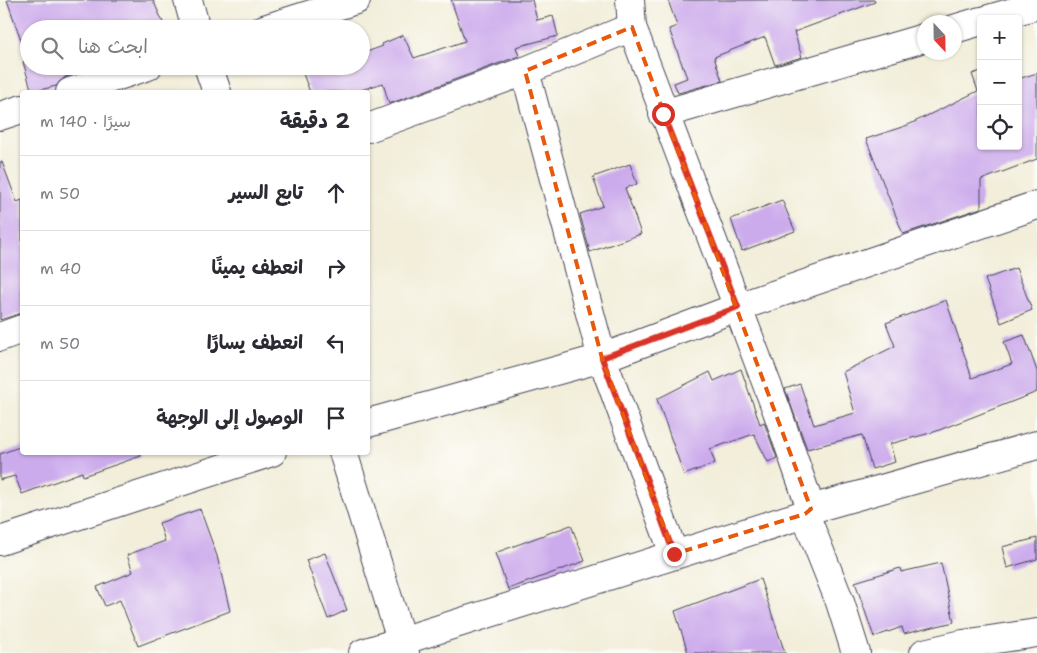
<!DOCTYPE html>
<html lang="ar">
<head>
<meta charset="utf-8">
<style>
	body { margin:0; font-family:"Shantell Sans","Playpen Sans Arabic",sans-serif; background:#f2f2f3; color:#2b2b33; direction:rtl }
	.controls { position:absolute; right:15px; top:15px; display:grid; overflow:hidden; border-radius:5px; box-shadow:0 1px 4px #0004 }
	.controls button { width:45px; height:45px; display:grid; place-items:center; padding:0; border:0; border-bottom:1px solid #e1e1e2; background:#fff; color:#2b2b33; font:25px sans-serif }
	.compass { position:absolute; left:917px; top:15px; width:45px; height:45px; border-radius:50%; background:#fff; box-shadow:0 1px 4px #0004; rotate:158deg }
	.stop { position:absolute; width:15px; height:15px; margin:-11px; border:4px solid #d93025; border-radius:50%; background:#fff }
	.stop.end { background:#d93025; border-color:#fff; box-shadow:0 1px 5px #0008 }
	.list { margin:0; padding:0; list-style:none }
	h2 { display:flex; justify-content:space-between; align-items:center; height:65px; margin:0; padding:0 20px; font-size:21px }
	h2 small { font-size:16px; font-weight:400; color:#7c7c81 }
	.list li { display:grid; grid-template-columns:32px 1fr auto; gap:15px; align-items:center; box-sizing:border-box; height:75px; padding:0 20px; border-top:1px solid #e1e1e2 }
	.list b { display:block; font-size:19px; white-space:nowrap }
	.list em { font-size:16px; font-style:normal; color:#7c7c81 }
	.icon { flex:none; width:28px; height:28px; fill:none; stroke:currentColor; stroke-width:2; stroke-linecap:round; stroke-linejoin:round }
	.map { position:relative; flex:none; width:1037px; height:653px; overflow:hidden; direction:ltr }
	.search { position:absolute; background:#fff; box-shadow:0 1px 4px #0004; left:20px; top:20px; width:350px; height:55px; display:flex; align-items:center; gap:12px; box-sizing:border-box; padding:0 18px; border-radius:28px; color:#7c7c81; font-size:19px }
	.panel { position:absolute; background:#fff; box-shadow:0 1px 4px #0004; left:20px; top:90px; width:350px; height:365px; border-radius:5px; direction:rtl }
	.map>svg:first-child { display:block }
</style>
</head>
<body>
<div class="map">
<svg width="1037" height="653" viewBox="0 0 1037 653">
	<rect width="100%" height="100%" fill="#fdfcf7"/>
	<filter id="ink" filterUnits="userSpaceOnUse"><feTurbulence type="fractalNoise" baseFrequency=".02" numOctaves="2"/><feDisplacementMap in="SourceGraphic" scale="10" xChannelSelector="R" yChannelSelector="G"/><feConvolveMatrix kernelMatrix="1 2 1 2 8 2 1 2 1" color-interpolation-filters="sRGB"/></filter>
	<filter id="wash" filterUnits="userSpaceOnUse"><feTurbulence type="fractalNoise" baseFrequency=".0096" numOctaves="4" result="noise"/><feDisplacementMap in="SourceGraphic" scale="20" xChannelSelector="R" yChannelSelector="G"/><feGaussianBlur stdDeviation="1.12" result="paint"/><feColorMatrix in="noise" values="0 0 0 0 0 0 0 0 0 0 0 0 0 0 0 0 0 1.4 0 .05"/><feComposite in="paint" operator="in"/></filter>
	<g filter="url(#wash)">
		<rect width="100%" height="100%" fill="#f2eeda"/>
		<g id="blocks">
			<g fill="#ccabec">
				<polygon points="7,0 153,0 166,29 29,29 29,66 98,66 65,77 56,86 32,92 23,62 28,60"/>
				<polygon points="451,0 532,0 537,20 553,16 558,36 516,47 519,56 389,104 383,83 355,92 310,92 300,66 361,66 361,54 383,46 382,44 403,35 414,58 465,41"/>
				<polygon points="668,0 874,0 875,2 794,32 802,57 775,65 765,37 714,57 722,81 678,93 674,83 687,78 669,29 677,26"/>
				<polygon points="1018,69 1021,78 1037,73 1037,159 981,180 981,208 903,234 866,139 908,125 978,91 972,74 981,71 981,146 1018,146"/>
				<polygon points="0,162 2,162 17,202 22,200 22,313 0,320"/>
				<polygon points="630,164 637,184 625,188 641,234 590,252 580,214 603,206 593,177"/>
				<polygon points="782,200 795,231 742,251 731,219"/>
				<polygon points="1016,268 1032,310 1001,323 985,279"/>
				<polygon points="946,300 972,378 1012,364 1004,342 1024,335 1037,371 1037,392 934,432 890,444 895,462 872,469 862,435 807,449 785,389 800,384 814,425 855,413 843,372 895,346 886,323"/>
				<polygon points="741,369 760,424 764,422 777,458 768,462 754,434 710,449 715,463 684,475 657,399 710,372 714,381"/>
				<polygon points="22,446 22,452 140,452 141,456 83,476 82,472 22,494 15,476 0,480 0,454"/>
				<polygon points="200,509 217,556 230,611 138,646 120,600 105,606 97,587 133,572 127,555 165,541 159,523"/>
				<polygon points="571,525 585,561 508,589 495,553"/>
				<polygon points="1037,538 1037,559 1007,568 1002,547"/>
				<polygon points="325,553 347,610 328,619 306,560"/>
				<polygon points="941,563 954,622 904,634 902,627 874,637 855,582 900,568 901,572"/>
				<polygon points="760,579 785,653 688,653 675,611"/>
			</g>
		</g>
	</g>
	<g filter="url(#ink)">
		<use href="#blocks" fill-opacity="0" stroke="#414153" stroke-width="1"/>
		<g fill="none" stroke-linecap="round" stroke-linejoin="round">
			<g stroke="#414153" stroke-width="30">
				<g id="minor">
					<polyline points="188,0 196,29"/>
					<polyline points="630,0 632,27 777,411 811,509"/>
					<polyline points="989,19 1037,5"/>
					<polyline points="264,29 356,0"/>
					<polyline points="954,29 981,21"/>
					<polyline points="208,66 217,92"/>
					<polyline points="525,71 602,358 674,554"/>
					<polyline points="70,92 148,66"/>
					<polyline points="663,114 924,38"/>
					<polyline points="0,116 22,109"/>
					<polyline points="368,128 525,71 632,27"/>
					<polyline points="0,337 22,329"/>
					<polyline points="368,423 602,358 738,307 1037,205"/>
					<polyline points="343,452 405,653"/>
					<polyline points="805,514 840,602 856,653"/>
					<polyline points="0,541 272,452"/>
					<polyline points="363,653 805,514 811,509 1037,445"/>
					<polyline points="924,653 963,644 1037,633"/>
				</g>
			</g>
			<use href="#minor" stroke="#fff" stroke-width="28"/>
		</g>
	</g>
	<g fill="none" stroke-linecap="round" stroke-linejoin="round" filter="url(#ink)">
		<polyline stroke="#d93025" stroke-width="6" points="663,114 738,307 602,358 674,554"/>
	</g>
	<path fill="none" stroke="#e8590c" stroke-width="4" stroke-dasharray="10 6" stroke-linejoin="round" d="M632,27L811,509L805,514L674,554L602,358L525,71Z"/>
</svg>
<div class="controls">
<button>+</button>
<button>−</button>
<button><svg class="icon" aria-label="locate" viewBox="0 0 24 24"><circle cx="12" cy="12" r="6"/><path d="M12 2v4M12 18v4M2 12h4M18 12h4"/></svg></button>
</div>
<svg class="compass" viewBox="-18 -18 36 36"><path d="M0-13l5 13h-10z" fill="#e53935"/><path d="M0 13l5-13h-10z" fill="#7c7c81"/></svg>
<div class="stop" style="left:663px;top:114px"></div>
<div class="stop end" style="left:674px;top:554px"></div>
<div class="search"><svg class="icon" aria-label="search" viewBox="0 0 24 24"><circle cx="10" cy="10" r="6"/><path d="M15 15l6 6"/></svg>ابحث هنا</div>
<section class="panel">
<h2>2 دقيقة<small>سيرًا · 140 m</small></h2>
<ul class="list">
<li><svg class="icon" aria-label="ahead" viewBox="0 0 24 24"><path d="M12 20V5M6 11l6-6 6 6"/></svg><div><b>تابع السير</b></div><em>50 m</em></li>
<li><svg class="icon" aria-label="right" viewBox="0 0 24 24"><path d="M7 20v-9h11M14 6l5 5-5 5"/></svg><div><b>انعطف يمينًا</b></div><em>40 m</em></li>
<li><svg class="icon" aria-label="left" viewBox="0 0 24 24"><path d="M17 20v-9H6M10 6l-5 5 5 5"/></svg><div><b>انعطف يسارًا</b></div><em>50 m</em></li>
<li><svg class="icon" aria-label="arrive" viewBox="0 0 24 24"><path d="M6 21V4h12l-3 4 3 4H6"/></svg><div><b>الوصول إلى الوجهة</b></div></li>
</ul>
</section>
</div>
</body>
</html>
